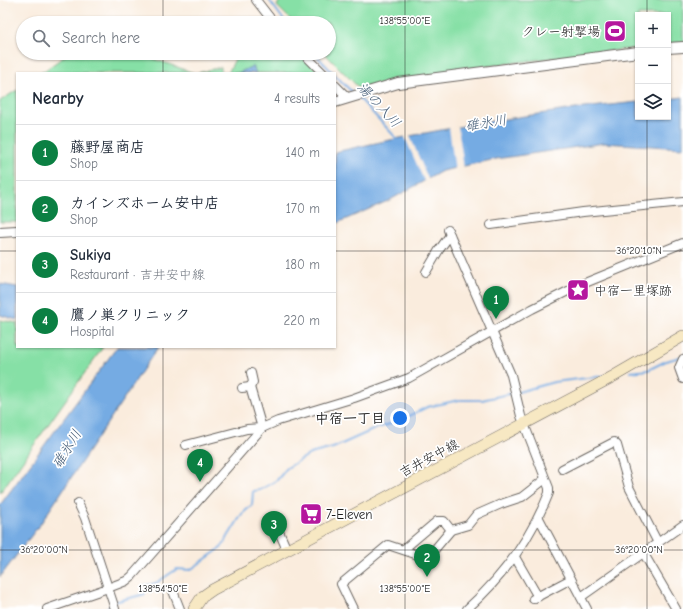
<!DOCTYPE html>
<html lang="en">
<head>
<meta charset="utf-8">
<style>
	body { margin:0; font-family:"Comic Neue","Klee One",sans-serif; background:#f2f2f3; color:#1f2937 }
	.controls { position:absolute; right:12px; top:12px; display:grid; overflow:hidden; border-radius:0px; box-shadow:0 1px 3px #0004 }
	.controls button { width:36px; height:36px; display:grid; place-items:center; padding:0; border:0; border-bottom:1px solid #e0e1e3; background:#fff; color:#1f2937; font:20px sans-serif }
	.you { position:absolute; left:400px; top:418px; width:14px; height:14px; margin:-10px; border:3px solid #fff; border-radius:50%; background:#1a73e8; box-shadow:0 0 0 6px #1a73e833 }
	.badge { display:grid; place-items:center; width:26px; height:26px; border-radius:50%; background:#0b8043; color:#fff; font-size:13px; font-weight:700 }
	.pin { position:absolute; translate:-50% -33px; filter:drop-shadow(0 1px 2px #0008) }
	.pin::after { content:''; position:absolute; top:21px; width:14px; height:12px; background:inherit; clip-path:polygon(0 0,100% 0,50% 100%) }
	.list { margin:0; padding:0; list-style:none }
	h2 { display:flex; justify-content:space-between; align-items:center; height:52px; margin:0; padding:0 16px; font-size:17px }
	h2 small { font-size:13px; font-weight:400; color:#747a83 }
	.list li { display:grid; grid-template-columns:26px 1fr auto; gap:12px; align-items:center; box-sizing:border-box; height:56px; padding:0 16px; border-top:1px solid #e0e1e3 }
	.list b { display:block; font-size:15px; white-space:nowrap }
	.list p { margin:0; font-size:13px; white-space:nowrap; color:#747a83 }
	.list em { font-size:13px; font-style:normal; color:#747a83 }
	.icon { flex:none; width:22px; height:22px; fill:none; stroke:currentColor; stroke-width:2; stroke-linecap:round; stroke-linejoin:round }
	.map { position:relative; flex:none; width:683px; height:609px; overflow:hidden }
	.search { position:absolute; background:#fff; box-shadow:0 1px 3px #0004; left:16px; top:16px; width:320px; height:44px; display:flex; align-items:center; gap:10px; box-sizing:border-box; padding:0 14px; border-radius:22px; color:#747a83; font-size:15px }
	.panel { position:absolute; background:#fff; box-shadow:0 1px 3px #0004; left:16px; top:72px; width:320px; height:276px; border-radius:0px }
	.map>svg:first-child { display:block }
</style>
</head>
<body>
<div class="map">
<svg width="683" height="609" viewBox="0 0 683 609">
	<rect width="100%" height="100%" fill="#fff"/>
	<filter id="ink" filterUnits="userSpaceOnUse"><feTurbulence type="fractalNoise" baseFrequency=".025" numOctaves="2"/><feDisplacementMap in="SourceGraphic" scale="8" xChannelSelector="R" yChannelSelector="G"/><feConvolveMatrix kernelMatrix="1 2 1 2 8 2 1 2 1" color-interpolation-filters="sRGB"/></filter>
	<filter id="wash" filterUnits="userSpaceOnUse"><feTurbulence type="fractalNoise" baseFrequency=".012" numOctaves="4" result="noise"/><feDisplacementMap in="SourceGraphic" scale="16" xChannelSelector="R" yChannelSelector="G"/><feGaussianBlur stdDeviation="0.9" result="paint"/><feColorMatrix in="noise" values="0 0 0 0 0 0 0 0 0 0 0 0 0 0 0 0 0 1.4 0 .05"/><feComposite in="paint" operator="in"/></filter>
	<g filter="url(#wash)">
		<rect width="100%" height="100%" fill="#faecdd"/>
		<g fill="#86e0a6" stroke="#517e61">
			<path d="M280,0H683V42L668,44V15H638V48C545,59 451,68 360,89L324,53H329V23H294L277,6Z"/>
			<polygon points="69,53 137,53 194,73 41,73"/>
			<polygon points="238,53 300,53 320,73 228,73"/>
			<polygon points="221,67 221,73 197,73"/>
			<polygon points="17,90 17,222 0,222 0,101"/>
			<polygon points="0,320 17,323 17,347 103,347 0,493"/>
		</g>
		<g fill="#75abe3" stroke="#486480">
			<polygon points="253,66 256,73 238,73"/>
			<path d="M683,97V148L604,143L496,159L442,171L390,200L335,224V152C435,129 536,112 638,102V117H668V99Z"/>
			<polygon points="0,284 17,287 17,320 0,315"/>
			<polygon points="117,347 158,347 41,523 0,577 0,505"/>
		</g>
		<g fill="#faecdd">
			<polygon points="458,126 464,169 455,171 449,127"/>
			<polygon points="409,134 429,181 425,183 404,135"/>
		</g>
		<g fill="none" stroke-linecap="round" stroke-linejoin="round">
			<g stroke="#75abe3" stroke-width="2">
				<polyline points="269,0 286,23"/>
				<polyline points="314,53 333,73"/>
				<polyline points="335,75 352,92"/>
				<polyline points="359,98 398,140"/>
				<polyline points="630,372 648,370 666,361 680,357"/>
				<polyline points="518,392 554,382 604,376"/>
				<polyline points="114,602 145,594 145,586 156,583 177,569 190,570 221,548 242,514 252,505 253,491 260,490 277,480 287,468 310,454 333,448 375,429 399,421 427,407 459,400 482,400 513,393"/>
				<polyline points="105,609 111,605"/>
			</g>
		</g>
	</g>
	<g filter="url(#ink)">
		<g fill="none" stroke-linecap="round" stroke-linejoin="round">
			<g stroke="#6a6560" stroke-width="10">
				<g id="minor">
					<polyline points="256,0 274,23"/>
					<polyline points="303,53 323,73"/>
					<polyline points="335,85 348,98"/>
					<polyline points="491,225 583,212 683,202"/>
					<path d="M448,230L511,375L521,416L549,488V493C531,538 503,577 467,609"/>
					<polyline points="426,272 439,250 450,235"/>
					<polyline points="683,359 679,368 683,379"/>
					<polyline points="250,387 253,382 251,373"/>
					<polyline points="242,388 250,387 262,428"/>
					<polyline points="186,445 247,429 262,428"/>
					<polyline points="562,469 614,442 617,445 629,487 658,543"/>
					<polyline points="78,503 85,518 115,609"/>
					<polyline points="539,518 587,609"/>
					<polyline points="277,527 287,550"/>
					<polyline points="404,549 437,521 444,521 451,530"/>
					<polyline points="644,554 676,609"/>
					<polyline points="515,557 538,597"/>
					<polyline points="173,591 180,609"/>
					<polyline points="581,597 683,525"/>
					<polyline points="533,599 571,579"/>
					<polyline points="47,609 108,588 126,581 132,576 262,428 278,421 354,398 409,378 532,309 580,285 683,243"/>
					<polyline points="353,609 341,584 388,545 418,555 427,553 435,549 451,530 468,525 476,515 501,504 522,497 545,479"/>
				</g>
			</g>
			<g stroke="#6a6560" stroke-width="12">
				<g id="tertiary">
					<polyline points="668,48 683,47"/>
					<polyline points="335,102 398,83 638,52"/>
					<polyline points="0,232 17,231"/>
				</g>
			</g>
			<g stroke="#6a6560" stroke-width="12">
				<polyline id="secondary" points="194,609 202,597 212,590 614,376 683,336"/>
			</g>
			<use href="#minor" stroke="#fff" stroke-width="8"/>
			<use href="#tertiary" stroke="#fff" stroke-width="10"/>
			<use href="#secondary" stroke="#f7e8c3" stroke-width="11"/>
		</g>
	</g>
	<path fill="none" stroke="#1c1c1c" stroke-width="1" stroke-opacity="0.45" d="M163,0V23M405,0V609M647,0V15M163,53V73M647,117V609M0,251H17M335,251H683M163,347V609M0,550H683"/>
	<defs>
		<g id="stadium-square" transform="scale(1.15)"><rect x="-9" y="-9" width="18" height="18" rx="4" fill="#b5179e" stroke="#fff"/><path d="M0-5a6.5 5 0 1 0 0 10a6.5 5 0 1 0 0-10ZM-3.5-1.8h7v3.6h-7Z" fill="#fff"/></g>
		<g id="sight-square" transform="scale(1.15)"><rect x="-9" y="-9" width="18" height="18" rx="4" fill="#b5179e" stroke="#fff"/><path d="M0-6L1.8-2.2L6-1.7L2.9 1.2L3.7 5.4L0 3.3L-3.7 5.4L-2.9 1.2L-6-1.7L-1.8-2.2Z" fill="#fff"/></g>
		<g id="supermarket-square" transform="scale(1.15)"><rect x="-9" y="-9" width="18" height="18" rx="4" fill="#b5179e" stroke="#fff"/><path d="M-6-5.5h2.5l.6 2H6L4.5 2H-2.5L-4.4-4H-6ZM-1.5 3.2a1.3 1.3 0 1 0 .1 0ZM3 3.2a1.3 1.3 0 1 0 .1 0Z" fill="#fff"/></g>
	</defs>
	<g fill-rule="evenodd">
		<use href="#stadium-square" x="615" y="31"/>
		<use href="#sight-square" x="578" y="290"/>
		<use href="#supermarket-square" x="311" y="514"/>
	</g>
	<g text-anchor="middle" dominant-baseline="central" stroke-width="3.5" stroke-linejoin="round" paint-order="stroke">
		<g font-size="13" fill="#1c1c1c" stroke="#fff" text-anchor="start">
			<text x="600" y="31" text-anchor="end">クレー射撃場</text>
			<text x="594" y="290">中宿一里塚跡</text>
			<text x="326" y="514">7-Eleven</text>
		</g>
		<g font-size="13" fill="#1c1c1c" stroke="#fff">
			<text transform="translate(429 458) rotate(-28)">吉井安中線</text>
		</g>
		<g font-size="14" font-style="italic" fill="#445c76" stroke="#fff">
			<text transform="translate(379 105) rotate(47)">湯の入川</text>
			<text transform="translate(486 123) rotate(-9)">碓氷川</text>
			<text transform="translate(67 449) rotate(-59)">碓氷川</text>
		</g>
		<g font-size="14" font-weight="bold" fill="#1c1c1c" stroke="#fff">
			<text x="350" y="418">中宿一丁目</text>
		</g>
	</g>
	<g font-size="10" text-anchor="middle" fill="#1c1c1c" stroke="#fff" stroke-width="3.5" stroke-linejoin="round" paint-order="stroke">
		<text x="405" y="24">138°55'00"E</text>
		<text x="639" y="254">36°20'10"N</text>
		<text x="44" y="553">36°20'00"N</text>
		<text x="639" y="553">36°20'00"N</text>
		<text x="163" y="592">138°54'50"E</text>
		<text x="405" y="592">138°55'00"E</text>
	</g>
</svg>
<div class="controls">
<button>+</button>
<button>−</button>
<button><svg class="icon" aria-label="layers" viewBox="0 0 24 24"><path d="M12 4l9 5-9 5-9-5zM3 14l9 5 9-5"/></svg></button>
</div>
<div class="you"></div>
<div class="pin badge" style="left:496px;top:319px">1</div>
<div class="pin badge" style="left:427px;top:577px">2</div>
<div class="pin badge" style="left:274px;top:544px">3</div>
<div class="pin badge" style="left:200px;top:482px">4</div>
<div class="search"><svg class="icon" aria-label="search" viewBox="0 0 24 24"><circle cx="10" cy="10" r="6"/><path d="M15 15l6 6"/></svg>Search here</div>
<section class="panel">
<h2>Nearby<small>4 results</small></h2>
<ul class="list">
<li><span class="badge">1</span><div><b>藤野屋商店</b><p>Shop</p></div><em>140 m</em></li>
<li><span class="badge">2</span><div><b>カインズホーム安中店</b><p>Shop</p></div><em>170 m</em></li>
<li><span class="badge">3</span><div><b>Sukiya</b><p>Restaurant · 吉井安中線</p></div><em>180 m</em></li>
<li><span class="badge">4</span><div><b>鷹ノ巣クリニック</b><p>Hospital</p></div><em>220 m</em></li>
</ul>
</section>
</div>
</body>
</html>
